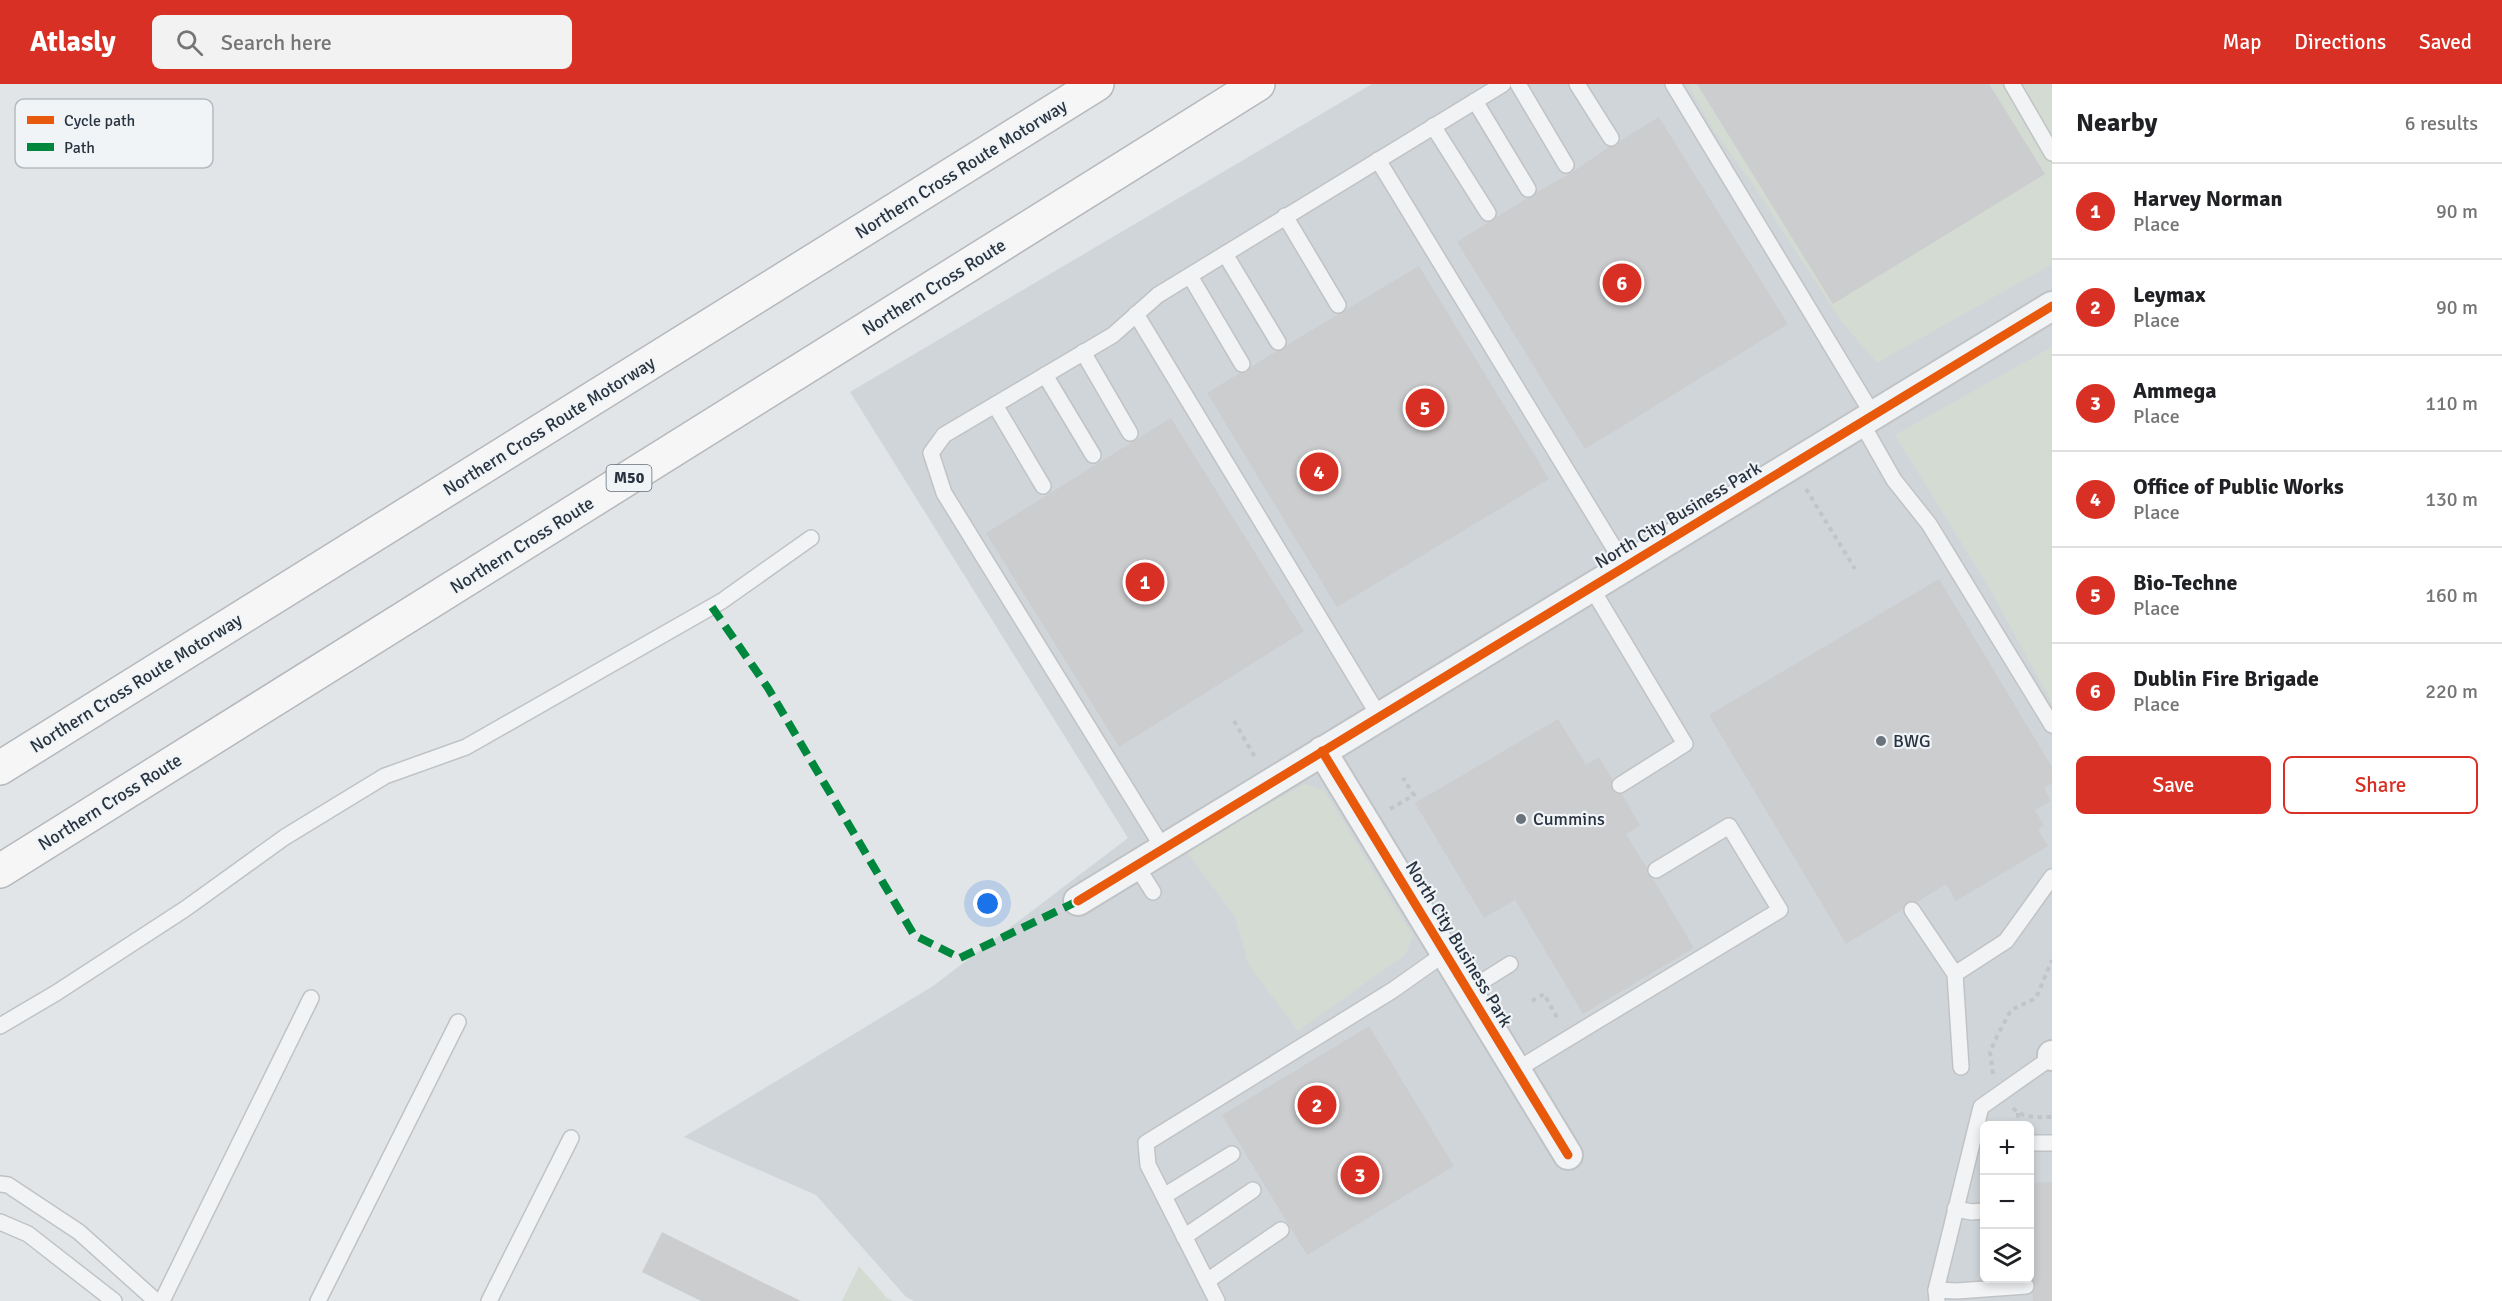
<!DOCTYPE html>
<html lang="en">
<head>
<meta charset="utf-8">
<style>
	body { margin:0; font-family:Signika,sans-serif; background:#f2f2f2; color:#202124 }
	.controls { position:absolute; right:18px; bottom:18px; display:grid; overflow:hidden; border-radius:9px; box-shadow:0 3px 9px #0003 }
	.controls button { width:54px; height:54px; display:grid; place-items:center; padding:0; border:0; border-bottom:2px solid #e0e0e0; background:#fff; color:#202124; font:30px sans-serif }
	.you { position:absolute; left:988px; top:820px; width:21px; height:21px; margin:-15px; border:4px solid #fff; border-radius:50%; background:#1a73e8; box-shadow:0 0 0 9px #1a73e833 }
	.badge { display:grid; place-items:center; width:39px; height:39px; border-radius:50%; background:#d93025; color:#fff; font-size:20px; font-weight:700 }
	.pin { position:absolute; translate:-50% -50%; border:3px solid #fff; box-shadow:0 2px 6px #0006 }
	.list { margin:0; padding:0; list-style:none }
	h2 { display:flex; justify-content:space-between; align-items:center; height:78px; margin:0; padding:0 24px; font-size:26px }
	h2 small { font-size:20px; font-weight:400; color:#757577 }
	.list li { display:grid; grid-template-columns:39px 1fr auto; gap:18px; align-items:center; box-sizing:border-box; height:96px; padding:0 24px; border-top:2px solid #e0e0e0 }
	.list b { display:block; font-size:22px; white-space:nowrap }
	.list p { margin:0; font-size:20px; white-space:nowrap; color:#757577 }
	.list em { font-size:20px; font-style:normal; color:#757577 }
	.actions { display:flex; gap:12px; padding:18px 24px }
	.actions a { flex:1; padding:14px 0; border:2px solid #d93025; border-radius:9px; text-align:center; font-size:21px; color:#d93025 }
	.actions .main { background:#d93025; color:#fff }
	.icon { flex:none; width:33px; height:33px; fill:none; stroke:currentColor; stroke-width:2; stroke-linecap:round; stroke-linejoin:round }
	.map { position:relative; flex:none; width:2052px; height:1217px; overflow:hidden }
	header { display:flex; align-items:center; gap:36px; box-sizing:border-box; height:84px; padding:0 30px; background:#d93025; color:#fff }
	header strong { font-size:28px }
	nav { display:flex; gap:33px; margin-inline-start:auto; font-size:21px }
	.search { width:420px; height:54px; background:#f2f2f2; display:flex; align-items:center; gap:15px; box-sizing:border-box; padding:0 21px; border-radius:9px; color:#757577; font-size:22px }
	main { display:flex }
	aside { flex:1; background:#fff }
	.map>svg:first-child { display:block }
</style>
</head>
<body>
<header>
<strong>Atlasly</strong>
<div class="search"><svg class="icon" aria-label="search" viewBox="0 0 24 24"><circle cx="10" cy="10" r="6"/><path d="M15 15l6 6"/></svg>Search here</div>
<nav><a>Map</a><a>Directions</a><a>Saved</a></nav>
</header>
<main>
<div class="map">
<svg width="2052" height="1217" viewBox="0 0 2052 1217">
	<rect width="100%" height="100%" fill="#e2e5e7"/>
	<path fill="#d0d5da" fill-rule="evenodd" d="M1372,0H2052V1217H914L906,1213L816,1111L684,1053L933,902L1128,754L850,308ZM1984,1042H2030V1194H1984Z"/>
	<g fill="#d4dbd3">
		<polygon points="1688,0 2052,0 2052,180 1877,279 1840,236 1756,105 1714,47"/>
		<polygon points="2052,263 2052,619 1988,502 1895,351"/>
		<polygon points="1304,700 1324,706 1413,852 1406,870 1298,947 1249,882 1235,833 1186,767"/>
		<polygon points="859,1182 887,1214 893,1217 842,1217"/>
	</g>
	<g fill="#cbcdcf">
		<polygon points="1697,0 1989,0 2045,90 1833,220"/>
		<polygon points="1659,33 1788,240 1585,365 1457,158 1527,114 1533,113 1537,108 1571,89 1609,63 1616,62 1620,57"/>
		<polygon points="1419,182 1549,395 1337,523 1207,309 1240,289 1246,289 1251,283 1277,267 1283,266 1287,261"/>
		<polygon points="1171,334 1304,547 1119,663 986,449"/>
		<polygon points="1939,495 2052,683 2052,699 2044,704 2051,717 2035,726 2044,742 2038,745 2048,762 1956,817 1946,800 1917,818 1907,818 1902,826 1846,860 1709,631"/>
		<polygon points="1558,635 1586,681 1599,673 1612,695 1612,706 1616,710 1622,710 1640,742 1626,750 1647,784 1647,790 1653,795 1694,864 1583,930 1515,816 1484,834 1415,719"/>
		<polygon points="1369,942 1454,1082 1307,1171 1222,1031"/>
		<polygon points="2052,1098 2052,1217 2033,1217 2032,1209 2036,1202 2031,1194 2031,1187 2030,1099"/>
		<polygon points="662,1148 760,1197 801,1217 701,1217 662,1198 642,1188"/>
	</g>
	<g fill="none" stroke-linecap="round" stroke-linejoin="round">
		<g stroke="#c0c3c5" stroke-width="18">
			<g id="service">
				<polyline points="1518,0 1566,81"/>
				<polyline points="1577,0 1611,54"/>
				<polyline points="1673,0 1873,331"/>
				<polyline points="2012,0 2052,69"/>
				<polyline points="1475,17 1528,105"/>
				<polyline points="1433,42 1488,129"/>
				<polyline points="1378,76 1625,482"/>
				<polyline points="1285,132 1338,221"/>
				<polyline points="1225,170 1278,258"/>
				<polyline points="1190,192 1242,280"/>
				<polyline points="1136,230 1379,632"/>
				<polyline points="1083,268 1130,349"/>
				<polyline points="1045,291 1093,371"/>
				<polyline points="995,321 1043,402"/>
				<polyline points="1861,338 1894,396 1929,440 2052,641"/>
				<polyline points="1591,503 1685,660 1620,701"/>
				<polyline points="1163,764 944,409 931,369 944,351 1113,251 1158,211 1503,0"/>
				<polyline points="1136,781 1153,808"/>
				<polyline points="1912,826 1955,890"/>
				<polyline points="1467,907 1510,880"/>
				<polyline points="0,942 56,909 185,825 285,753 385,692 466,663 722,517 811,454"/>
				<polyline points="1961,983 1955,890 2006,857 2052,793"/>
				<polyline points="1516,986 1780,826 1729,742 1656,786"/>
				<polyline points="2030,1059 2052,1059"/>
				<polyline points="0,1100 8,1101 79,1148 156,1217"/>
				<polyline points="1164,1112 1232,1070"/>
				<polyline points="1955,1125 1972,1128 1984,1127"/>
				<polyline points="0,1138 28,1150 114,1217"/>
				<polyline points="1184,1153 1253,1106"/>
				<polyline points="1207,1197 1281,1146"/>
				<polyline points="1936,1206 1957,1207 2026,1202"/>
				<polyline points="162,1217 311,914"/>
				<polyline points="318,1217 458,938"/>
				<polyline points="489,1217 571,1054"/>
				<polyline points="1217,1217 1148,1081 1146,1059 1393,906 1444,870"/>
				<polyline points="1937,1217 1936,1206 1981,1023 2052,973"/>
			</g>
		</g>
		<g stroke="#c0c3c5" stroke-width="32">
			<g id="minor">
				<polyline points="1322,667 1568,1071"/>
				<polyline points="1078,817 2052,222"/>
				<polyline points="2052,972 2052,971"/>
			</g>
		</g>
		<g stroke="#b5b8bc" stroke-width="36">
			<g id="motorway">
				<polyline points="0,684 1097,0"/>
				<polyline points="0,787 1258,0"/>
			</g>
		</g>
		<g stroke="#c1c4c8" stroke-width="4" stroke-dasharray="4.5 4.5" stroke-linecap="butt">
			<polyline points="1806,405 1855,485"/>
			<polyline points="1234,637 1256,675"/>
			<polyline points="1390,725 1414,711 1403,694"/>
			<polyline points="1532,917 1544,910 1559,937"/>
			<polyline points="1993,990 1990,968 1997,952 2011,926 2036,914 2052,876"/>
			<path d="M2013,1024C2023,1035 2038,1033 2052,1033"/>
			<polyline points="2018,1029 2018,1042"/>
		</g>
		<use href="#service" stroke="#f2f3f4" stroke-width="15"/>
		<use href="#minor" stroke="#f2f3f4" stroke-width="28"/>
		<use href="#motorway" stroke="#f6f6f7" stroke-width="33"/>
		<polyline stroke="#00873e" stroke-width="8" stroke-dasharray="15 8" stroke-linecap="butt" points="712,523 768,604 914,851 960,874 1078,817"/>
		<g stroke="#f0f4f7" stroke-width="13">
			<g id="cycleway">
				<polyline points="1322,667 1568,1071"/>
				<polyline points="1078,817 2052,222"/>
			</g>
		</g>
		<use href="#cycleway" stroke="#e8590c" stroke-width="9"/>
	</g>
	<g fill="#6a727b" stroke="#f0f4f7" stroke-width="2">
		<circle cx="1881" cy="657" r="6"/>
		<circle cx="1521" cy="735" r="6"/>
	</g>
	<g text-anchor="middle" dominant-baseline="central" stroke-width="4.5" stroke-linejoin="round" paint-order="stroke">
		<rect fill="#f0f4f7" stroke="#656e78" stroke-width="1.5" x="606.5" y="381" width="45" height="26" rx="4.5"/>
		<g font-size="16" font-weight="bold" fill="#293441">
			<text x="629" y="394">M50</text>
		</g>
		<g font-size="18" fill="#293441" stroke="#f0f4f7">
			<text transform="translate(961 85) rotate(-32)">Northern Cross Route Motorway</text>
			<text transform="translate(934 203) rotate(-32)">Northern Cross Route</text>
			<text transform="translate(549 342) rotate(-32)">Northern Cross Route Motorway</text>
			<text transform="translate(1678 431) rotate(-31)">North City Business Park</text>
			<text transform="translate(522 461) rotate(-32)">Northern Cross Route</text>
			<text transform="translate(136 599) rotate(-32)">Northern Cross Route Motorway</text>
			<text transform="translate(110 718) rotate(-32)">Northern Cross Route</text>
			<text transform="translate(1459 860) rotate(59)">North City Business Park</text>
		</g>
		<g font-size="18" fill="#293441" stroke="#f0f4f7" text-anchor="start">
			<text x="1893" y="657">BWG</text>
			<text x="1533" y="735">Cummins</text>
		</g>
	</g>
	<rect x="15" y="15" width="198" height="69" rx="9" fill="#f0f4f7" stroke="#b4bac0" stroke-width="1.5"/>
	<rect x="27" y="32" width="27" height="8" fill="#e8590c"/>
	<rect x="27" y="59" width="27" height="8" fill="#00873e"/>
	<g font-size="16" fill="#293441">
		<text x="64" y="42">Cycle path</text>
		<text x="64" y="69">Path</text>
	</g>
</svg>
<div class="controls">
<button>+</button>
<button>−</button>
<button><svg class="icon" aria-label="layers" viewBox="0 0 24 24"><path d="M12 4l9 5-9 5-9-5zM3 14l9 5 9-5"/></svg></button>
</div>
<div class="you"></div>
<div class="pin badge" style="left:1145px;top:498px">1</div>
<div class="pin badge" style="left:1317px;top:1021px">2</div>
<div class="pin badge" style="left:1360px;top:1091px">3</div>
<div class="pin badge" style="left:1319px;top:388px">4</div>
<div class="pin badge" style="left:1425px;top:324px">5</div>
<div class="pin badge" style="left:1622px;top:199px">6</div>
</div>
<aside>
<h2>Nearby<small>6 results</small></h2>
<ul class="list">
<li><span class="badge">1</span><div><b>Harvey Norman</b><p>Place</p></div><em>90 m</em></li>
<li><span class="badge">2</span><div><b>Leymax</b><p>Place</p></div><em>90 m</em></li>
<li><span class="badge">3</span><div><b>Ammega</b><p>Place</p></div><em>110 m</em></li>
<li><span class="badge">4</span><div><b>Office of Public Works</b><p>Place</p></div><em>130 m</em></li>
<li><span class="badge">5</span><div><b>Bio-Techne</b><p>Place</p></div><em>160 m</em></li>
<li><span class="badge">6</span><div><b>Dublin Fire Brigade</b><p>Place</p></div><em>220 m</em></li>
</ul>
<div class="actions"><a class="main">Save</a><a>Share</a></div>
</aside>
</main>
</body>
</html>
